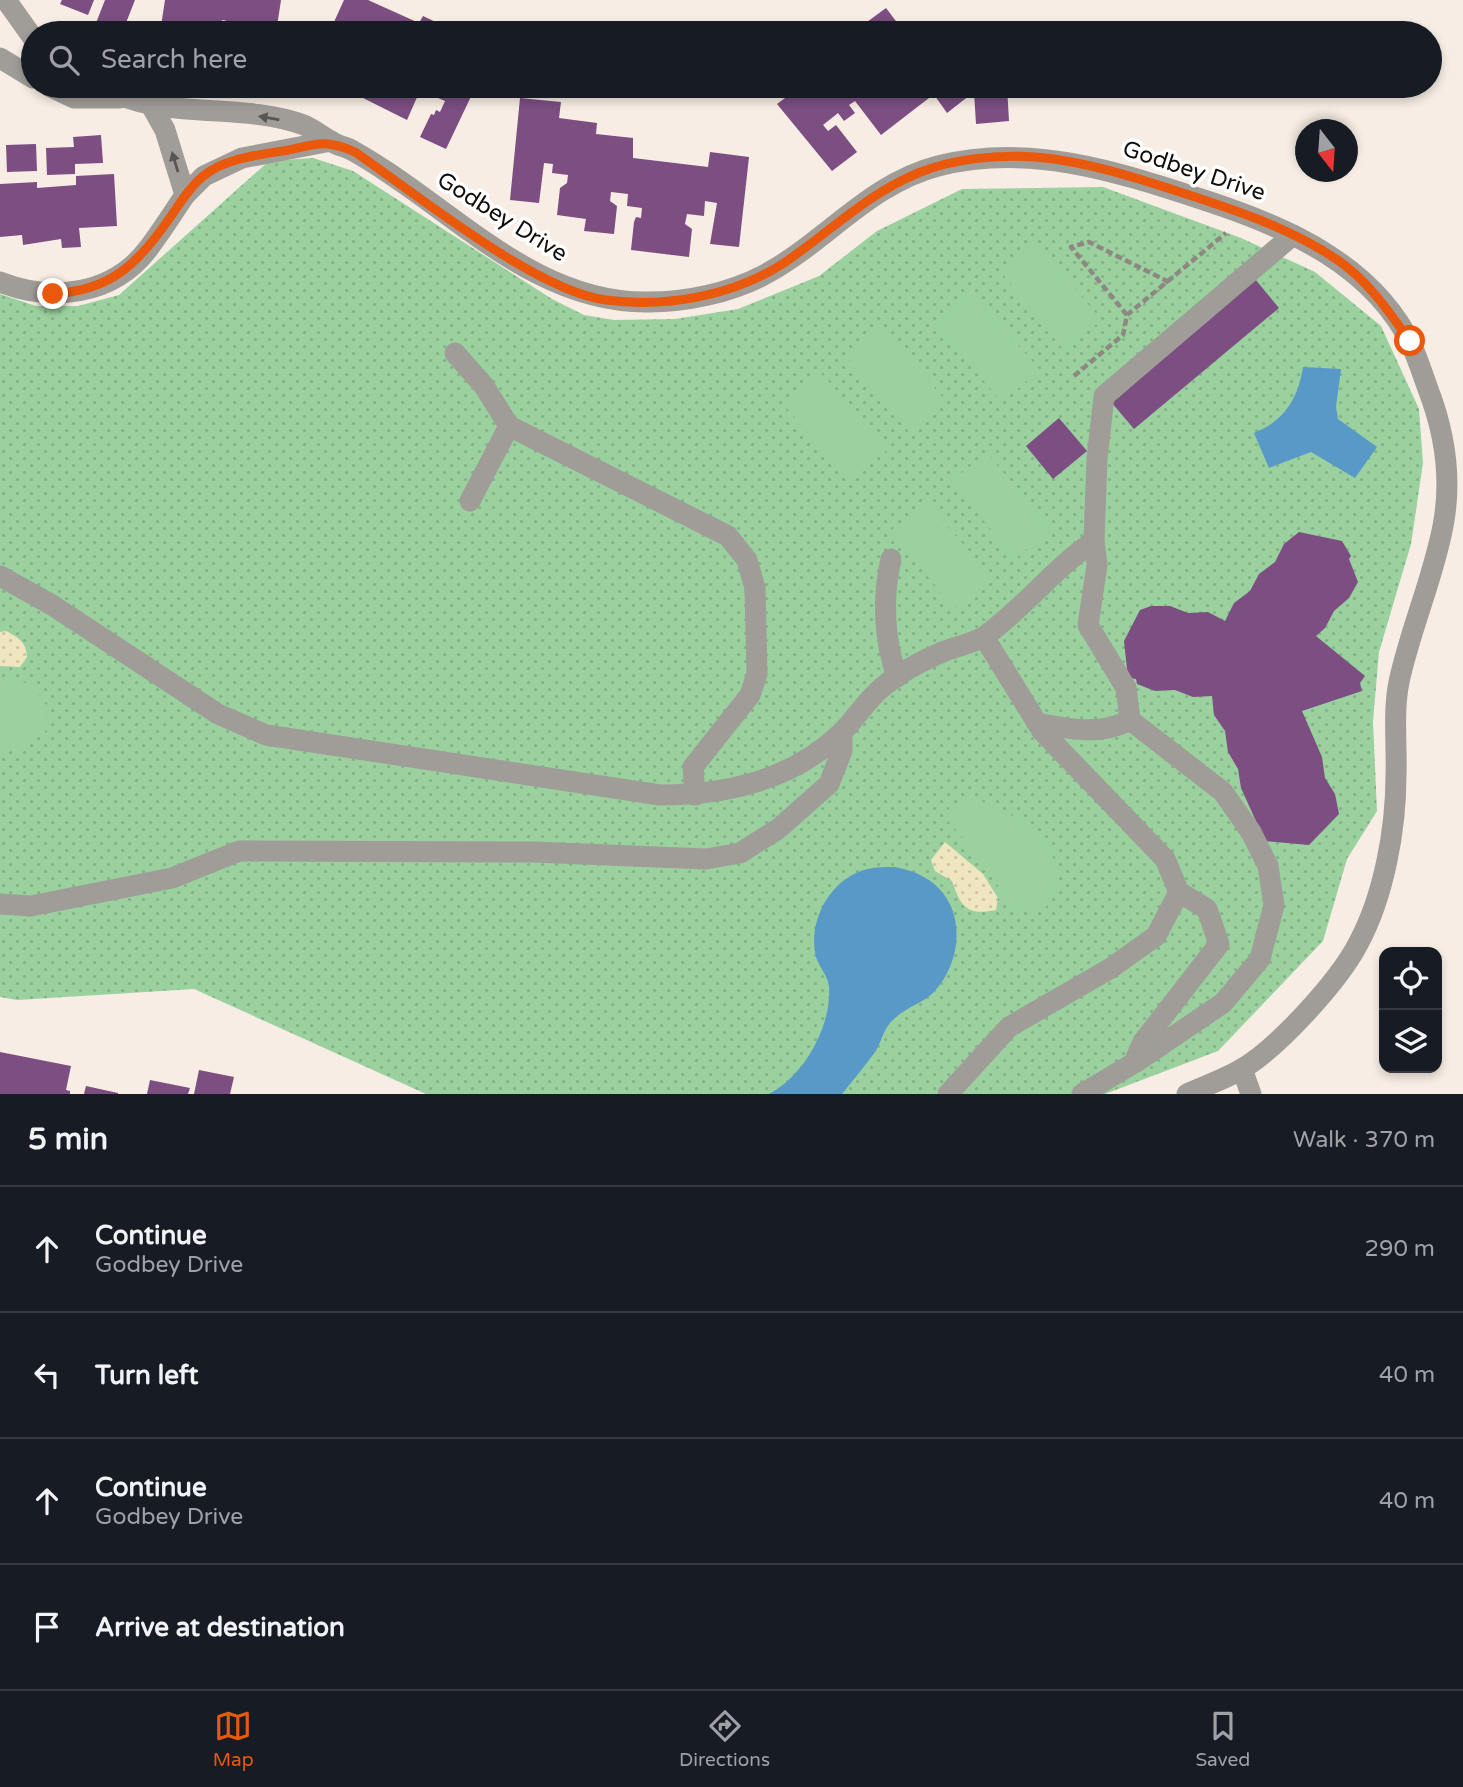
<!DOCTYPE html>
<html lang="en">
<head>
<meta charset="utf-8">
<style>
	body { margin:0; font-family:"Varela Round",sans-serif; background:#20242c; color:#f1f3f6 }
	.controls { position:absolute; right:21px; bottom:21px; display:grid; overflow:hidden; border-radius:14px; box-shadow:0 4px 10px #0003 }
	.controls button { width:63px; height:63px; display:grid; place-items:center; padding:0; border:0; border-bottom:2px solid #363941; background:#171b24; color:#f1f3f6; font:35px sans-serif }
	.compass { position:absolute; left:1295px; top:119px; width:63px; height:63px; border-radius:50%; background:#171b24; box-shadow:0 4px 10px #0003; rotate:163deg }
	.stop { position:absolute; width:21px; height:21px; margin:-16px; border:5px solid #ea580c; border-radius:50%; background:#fff }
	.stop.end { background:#ea580c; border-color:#fff; box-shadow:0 2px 7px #0008 }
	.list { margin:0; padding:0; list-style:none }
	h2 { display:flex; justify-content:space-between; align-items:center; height:91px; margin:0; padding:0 28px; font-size:30px }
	h2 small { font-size:23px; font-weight:400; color:#9ea1a6 }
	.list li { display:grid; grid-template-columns:46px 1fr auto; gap:21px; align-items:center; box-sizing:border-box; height:126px; padding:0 28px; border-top:2px solid #363941 }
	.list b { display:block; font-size:26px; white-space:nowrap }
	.list p { margin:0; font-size:23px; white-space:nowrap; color:#9ea1a6 }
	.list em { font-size:23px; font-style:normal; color:#9ea1a6 }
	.icon { flex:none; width:38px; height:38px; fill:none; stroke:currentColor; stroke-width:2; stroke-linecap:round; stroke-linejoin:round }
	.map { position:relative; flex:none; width:1463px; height:1094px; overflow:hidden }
	.search { position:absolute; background:#171b24; box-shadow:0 4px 10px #0003; left:21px; right:21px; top:21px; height:77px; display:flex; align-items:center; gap:18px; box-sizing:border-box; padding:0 24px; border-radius:38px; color:#9ea1a6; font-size:26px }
	.sheet { height:595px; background:#171b24 }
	nav { display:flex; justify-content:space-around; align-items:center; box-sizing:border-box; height:98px; border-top:2px solid #363941; background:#171b24; font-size:19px; color:#9ea1a6 }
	nav a { display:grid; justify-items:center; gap:4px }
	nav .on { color:#ea580c }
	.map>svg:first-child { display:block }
</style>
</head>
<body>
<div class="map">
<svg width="1463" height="1094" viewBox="0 0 1463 1094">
	<defs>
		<pattern id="grass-dots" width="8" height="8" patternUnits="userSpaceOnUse" patternTransform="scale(1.75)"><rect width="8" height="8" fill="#9ad19f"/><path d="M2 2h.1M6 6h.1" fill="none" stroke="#84b288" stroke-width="1.8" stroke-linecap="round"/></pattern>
		<pattern id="sand-dots" width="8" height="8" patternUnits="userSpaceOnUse" patternTransform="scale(1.75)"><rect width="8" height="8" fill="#efe6c0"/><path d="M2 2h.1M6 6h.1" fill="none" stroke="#ccc4a4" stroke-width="1.8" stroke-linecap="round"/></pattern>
	</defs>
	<rect width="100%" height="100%" fill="#f7ede4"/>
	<polygon fill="url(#grass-dots)" points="313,158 353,171 552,299 584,315 614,320 675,319 738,309 819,276 877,231 962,189 1103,187 1241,238 1315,272 1381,326 1419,409 1423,463 1411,544 1379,652 1373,721 1377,811 1347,859 1323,941 1218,1051 1105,1094 426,1094 194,989 17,1000 0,997 0,294 36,306 78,306 119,295 269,161"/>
	<g fill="url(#sand-dots)">
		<path d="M6,631C19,638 26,642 27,657L20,667L0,666V632Z"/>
		<path d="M945,842L983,874L998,898L996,910C967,916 961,907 952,881L935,871L931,860Z"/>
	</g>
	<g fill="#9ad19f">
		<polygon points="1035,244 1102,320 1063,349 1001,272"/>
		<polygon points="972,293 1040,370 1002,402 935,325"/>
		<polygon points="881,326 947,402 909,432 845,355"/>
		<polygon points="822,374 888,450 848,480 784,405"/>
		<polygon points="987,453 1051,529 1015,559 951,481"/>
		<polygon points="927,503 993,578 954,608 890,531"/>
		<polygon points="0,676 30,684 48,707 45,734 5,754 0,752"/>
		<path d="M967,798C1013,805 1089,860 1044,909L1019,910L1009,902L975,852L947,820L949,808Z"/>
	</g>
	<g fill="#5999c8">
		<path d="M1303,367L1341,369L1336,407L1338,419L1377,447L1355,478L1311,452L1269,468L1254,433C1284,421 1298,399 1303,367Z"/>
		<path d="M895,867C903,869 913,871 920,875C968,898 965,960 933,993C920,1005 903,1008 890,1023C883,1031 881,1043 875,1052C865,1066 853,1080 842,1094H769C804,1076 832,1026 829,986C828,976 819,967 816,957C807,921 831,877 868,869C877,867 886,867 895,867Z"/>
	</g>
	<g fill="#7c4e82">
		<polygon points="62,0 94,0 88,15 60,4"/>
		<polygon points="105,0 135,0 122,33 96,23"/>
		<polygon points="165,0 281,0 276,33 237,33 238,23 222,20 220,33 198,33 161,26"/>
		<polygon points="344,0 368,0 419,23 423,16 440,24 436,33 329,33"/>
		<polygon points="886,8 902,29 912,23 919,33 852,33"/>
		<polygon points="315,86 337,86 333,94"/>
		<polygon points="359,86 413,86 414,94 418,95 407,120 355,94"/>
		<polygon points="433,86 476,86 446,149 420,137 431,114 434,115 436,110 440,112 445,101 429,94"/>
		<polygon points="801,86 920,86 929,98 881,135 855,101 849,105 855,113 844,121 838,113 823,125 828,131 836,125 857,152 832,171 777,104"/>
		<polygon points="928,86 1007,86 1009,121 976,124 974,92 947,113"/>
		<polygon points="520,98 561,102 559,118 597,123 596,134 633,138 633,158 708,167 710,152 749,157 739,247 710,244 717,203 705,201 704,216 687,214 685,224 692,229 689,257 631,250 634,222 636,217 641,218 642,208 627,206 628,194 611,192 610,201 617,206 614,234 584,231 586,219 557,215 560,188 567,183 568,175 552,173 553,164 544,163 539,203 510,200"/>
		<polygon points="101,135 103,163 75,164 75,174 47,175 46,148 74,147 73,137"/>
		<polygon points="36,144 37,171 7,172 6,145"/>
		<polygon points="114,174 117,226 79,228 81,247 62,248 61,239 23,245 22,235 0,237 0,184 37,182 37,188 76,185 76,176"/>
		<polygon points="1255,279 1279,308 1134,429 1112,403"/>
		<polygon points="1059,418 1087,451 1053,479 1026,446"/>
		<polygon points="1299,532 1342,541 1351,556 1349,559 1358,582 1349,598 1334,611 1325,628 1316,636 1365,676 1360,683 1362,691 1302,711 1322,757 1325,778 1335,794 1339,814 1309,845 1265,841 1241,788 1238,769 1228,752 1225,731 1214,715 1212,696 1193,697 1175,690 1155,691 1137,684 1136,679 1128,678 1124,641 1140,610 1151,606 1170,606 1188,613 1208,612 1225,621 1234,603 1250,591 1259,574 1275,562 1284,544"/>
		<polygon points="0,1052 71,1066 66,1090 70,1091 70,1094 0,1094"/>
		<polygon points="199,1070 234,1077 230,1094 194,1094"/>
		<polygon points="150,1080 190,1088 188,1094 147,1094"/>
		<polygon points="86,1086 118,1093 118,1094 84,1094"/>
	</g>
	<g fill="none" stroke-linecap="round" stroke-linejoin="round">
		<g stroke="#8f8882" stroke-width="4.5" stroke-dasharray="7 3.5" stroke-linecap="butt">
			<polyline points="1127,315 1071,247 1089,242 1169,282"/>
			<polyline points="1074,376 1123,335 1127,315 1226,233"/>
		</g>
		<g stroke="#a09c98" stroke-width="21">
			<polyline points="6,0 33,38"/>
			<polyline points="0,58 33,78"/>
			<polyline points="49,86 74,98 119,98"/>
			<path d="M101,86C161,122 239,101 304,125C315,130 323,137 334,143C346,149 343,145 355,152C451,206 532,304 649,302C686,302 729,293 762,276C824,244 868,184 938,166C1032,142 1121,173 1210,202C1289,228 1374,266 1412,346C1418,360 1423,375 1428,389C1445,433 1452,479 1443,526C1433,579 1410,630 1399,682C1393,711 1397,745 1396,775C1396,829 1384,896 1358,944C1338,982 1277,1049 1240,1070C1223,1080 1204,1086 1187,1094"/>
			<polyline points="185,195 204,176 242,158 331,141"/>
			<path d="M0,282C51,302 112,296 148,249C161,232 173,213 185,195L165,130L151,105"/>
			<polyline points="455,353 484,386 509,426 470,501"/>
			<polyline points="509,426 728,536 747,560 755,588 757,674 750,695 693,767 695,795"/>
			<polyline points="1094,541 1097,459 1104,396 1293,235"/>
			<path d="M891,559C882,597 884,640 897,677"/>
			<path d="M0,576L52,605L218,714L266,735L660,795C726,795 793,780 842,732C857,717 867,699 885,685C901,672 926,659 945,651C958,646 974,643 985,636C1024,608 1054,568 1094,541L1097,565L1088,625L1126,688L1130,720C1101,736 1069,729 1037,723"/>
			<polyline points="984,637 1042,731 1165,859 1179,892 1207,909 1219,944 1143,1042 1134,1063 1082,1094"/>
			<polyline points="1130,720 1223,792 1251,832 1268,866 1274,905 1260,959 1223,1003 1136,1062"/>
			<polyline points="0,904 31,906 172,878 239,851 534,852 706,859 740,853 778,829 829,784 842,751 842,732"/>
			<polyline points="1242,1069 1251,1094"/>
			<polyline points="948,1094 1009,1027 1111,968 1156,936 1179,892"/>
		</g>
	</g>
	<defs><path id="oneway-solid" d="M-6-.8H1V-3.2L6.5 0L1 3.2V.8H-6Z" transform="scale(1.75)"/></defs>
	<g fill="#595552">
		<use href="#oneway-solid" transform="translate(269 118) rotate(-170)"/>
		<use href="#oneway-solid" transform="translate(175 162) rotate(-107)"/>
	</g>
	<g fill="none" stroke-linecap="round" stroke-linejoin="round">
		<path stroke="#ea580c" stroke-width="9" d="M53,294C111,290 137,265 169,219C179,205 188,189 202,177C223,159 256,155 283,151C315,145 323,138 355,152C416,194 536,291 606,300C666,308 733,296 784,263C831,231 864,196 918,173C952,159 998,154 1035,157C1085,161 1134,177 1180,192C1235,210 1291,228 1339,261C1369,282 1389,312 1410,341"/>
	</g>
	<g text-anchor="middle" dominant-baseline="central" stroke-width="7" stroke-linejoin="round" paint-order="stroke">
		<g font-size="23" fill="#120e0b" stroke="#fff">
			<text transform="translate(1194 171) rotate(18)">Godbey Drive</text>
			<text transform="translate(502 217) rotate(32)">Godbey Drive</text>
		</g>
	</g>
</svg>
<div class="controls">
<button><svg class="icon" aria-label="locate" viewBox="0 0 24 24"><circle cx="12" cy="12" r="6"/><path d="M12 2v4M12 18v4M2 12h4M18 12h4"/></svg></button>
<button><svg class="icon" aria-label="layers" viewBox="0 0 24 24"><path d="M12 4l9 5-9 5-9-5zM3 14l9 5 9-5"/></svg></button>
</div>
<svg class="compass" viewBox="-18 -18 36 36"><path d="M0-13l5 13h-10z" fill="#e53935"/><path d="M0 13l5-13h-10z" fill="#9ea1a6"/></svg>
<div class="stop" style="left:1410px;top:341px"></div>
<div class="stop end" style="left:53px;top:294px"></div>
<div class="search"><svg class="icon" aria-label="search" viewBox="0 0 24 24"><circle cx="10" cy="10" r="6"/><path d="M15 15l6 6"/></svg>Search here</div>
</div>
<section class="sheet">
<h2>5 min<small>Walk · 370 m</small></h2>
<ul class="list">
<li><svg class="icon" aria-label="ahead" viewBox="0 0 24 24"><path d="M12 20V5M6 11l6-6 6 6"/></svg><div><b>Continue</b><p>Godbey Drive</p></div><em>290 m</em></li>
<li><svg class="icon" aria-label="left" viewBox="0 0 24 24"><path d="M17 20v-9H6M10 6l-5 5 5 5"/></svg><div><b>Turn left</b></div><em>40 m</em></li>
<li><svg class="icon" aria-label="ahead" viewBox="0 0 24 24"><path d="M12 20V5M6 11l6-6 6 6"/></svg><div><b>Continue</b><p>Godbey Drive</p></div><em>40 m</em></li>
<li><svg class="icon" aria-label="arrive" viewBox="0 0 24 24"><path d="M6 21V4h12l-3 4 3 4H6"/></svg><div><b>Arrive at destination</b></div></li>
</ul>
</section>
<nav>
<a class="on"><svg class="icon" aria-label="map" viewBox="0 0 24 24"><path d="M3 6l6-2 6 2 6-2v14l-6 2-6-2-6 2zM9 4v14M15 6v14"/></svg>Map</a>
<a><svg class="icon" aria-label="directions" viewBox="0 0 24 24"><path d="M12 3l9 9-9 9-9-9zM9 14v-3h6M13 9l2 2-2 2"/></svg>Directions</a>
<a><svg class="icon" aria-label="saved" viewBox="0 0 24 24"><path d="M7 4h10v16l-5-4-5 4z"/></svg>Saved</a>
</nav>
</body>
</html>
